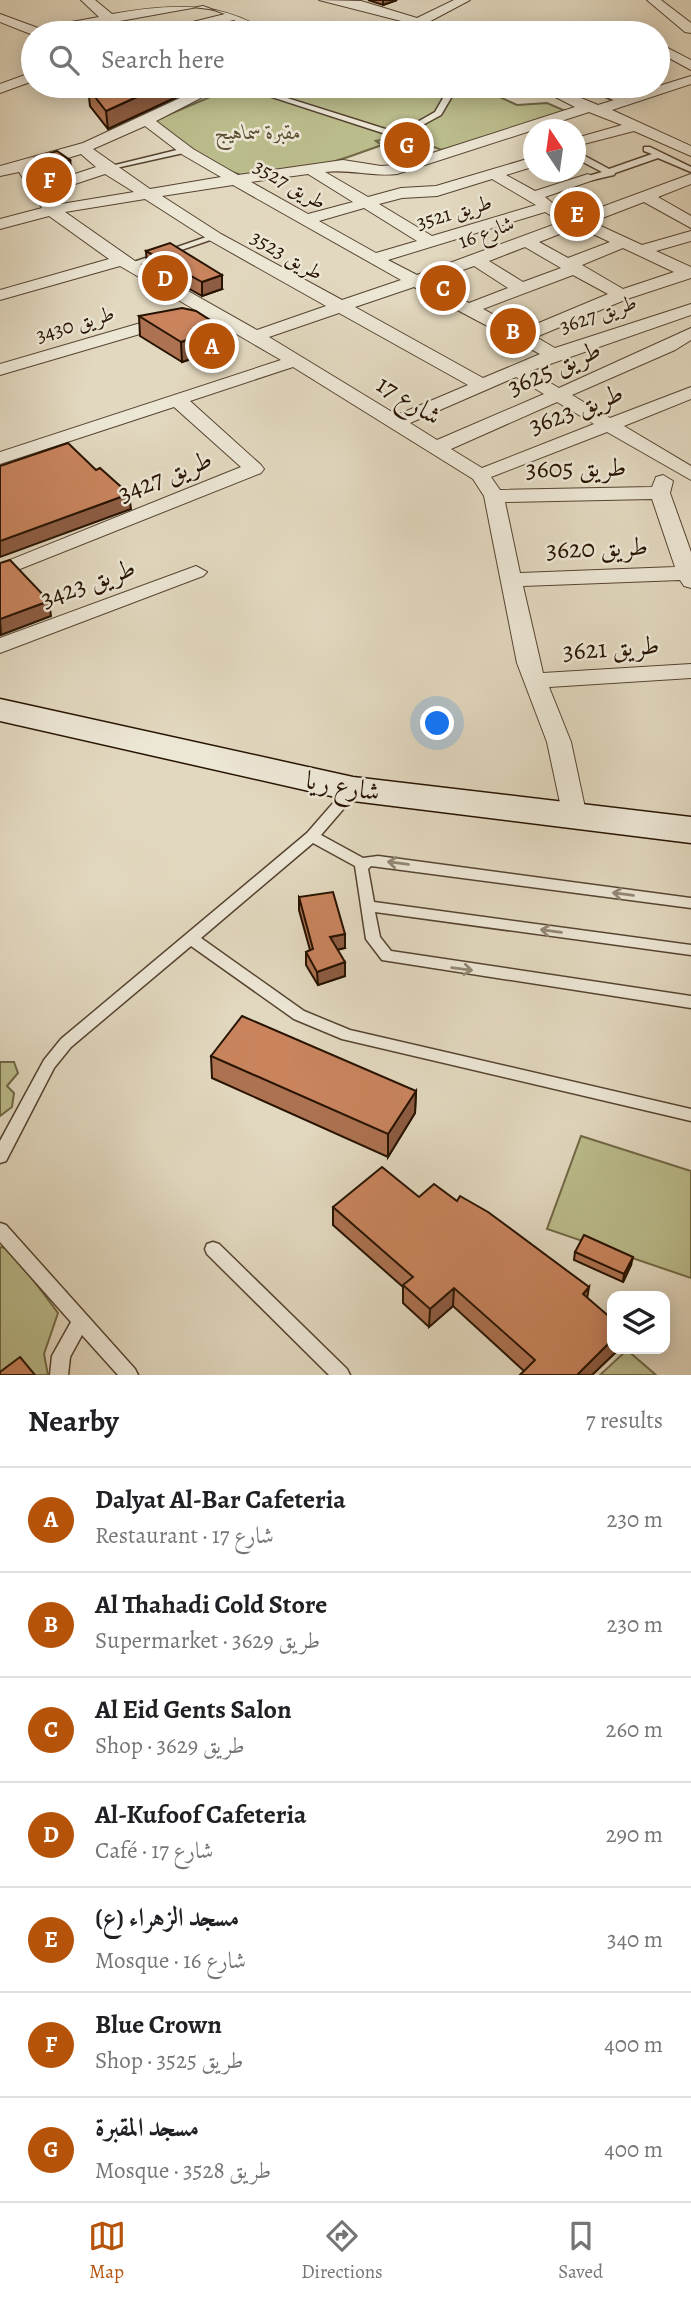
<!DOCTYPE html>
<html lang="en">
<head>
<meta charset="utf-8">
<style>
	body { margin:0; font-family:Alegreya,Amiri,serif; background:#f2f2f2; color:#202124 }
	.controls { position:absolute; right:21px; bottom:21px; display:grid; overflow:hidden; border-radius:14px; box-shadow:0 4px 18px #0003 }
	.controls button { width:63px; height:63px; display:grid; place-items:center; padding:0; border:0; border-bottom:2px solid #e0e0e0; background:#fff; color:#202124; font:35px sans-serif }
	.compass { position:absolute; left:523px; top:119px; width:63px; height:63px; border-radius:50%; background:#fff; box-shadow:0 4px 18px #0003; rotate:347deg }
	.you { position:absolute; left:438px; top:724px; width:24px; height:24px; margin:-18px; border:5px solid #fff; border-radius:50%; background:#1a73e8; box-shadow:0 0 0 10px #1a73e833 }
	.badge { display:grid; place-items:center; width:46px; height:46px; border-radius:50%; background:#b45309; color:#fff; font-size:23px; font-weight:700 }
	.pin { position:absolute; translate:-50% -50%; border:4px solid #fff; box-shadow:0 2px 7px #0006 }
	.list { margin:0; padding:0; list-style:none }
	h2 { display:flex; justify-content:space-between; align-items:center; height:91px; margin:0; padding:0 28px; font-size:30px }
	h2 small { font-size:23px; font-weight:400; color:#757577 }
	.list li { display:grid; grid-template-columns:46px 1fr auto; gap:21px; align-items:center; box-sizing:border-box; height:105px; padding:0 28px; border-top:2px solid #e0e0e0 }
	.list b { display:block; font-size:26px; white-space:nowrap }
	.list p { margin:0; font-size:23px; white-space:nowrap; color:#757577 }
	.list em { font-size:23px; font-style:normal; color:#757577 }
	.icon { flex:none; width:38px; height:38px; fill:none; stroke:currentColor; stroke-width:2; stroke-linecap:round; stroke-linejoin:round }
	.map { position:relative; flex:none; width:691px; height:1375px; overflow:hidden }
	.search { position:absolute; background:#fff; box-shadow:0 4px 18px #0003; left:21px; right:21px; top:21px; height:77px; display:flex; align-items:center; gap:18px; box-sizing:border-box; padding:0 24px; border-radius:38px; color:#757577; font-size:26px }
	.sheet { height:826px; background:#fff }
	nav { display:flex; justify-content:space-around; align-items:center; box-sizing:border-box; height:98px; border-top:2px solid #e0e0e0; background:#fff; font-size:19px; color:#757577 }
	nav a { display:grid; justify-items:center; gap:4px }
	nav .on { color:#b45309 }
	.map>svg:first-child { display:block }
</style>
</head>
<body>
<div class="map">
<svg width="691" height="1375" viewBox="0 0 691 1375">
	<rect width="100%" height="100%" fill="#e2d8bf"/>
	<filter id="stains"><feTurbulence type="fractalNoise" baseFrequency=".00286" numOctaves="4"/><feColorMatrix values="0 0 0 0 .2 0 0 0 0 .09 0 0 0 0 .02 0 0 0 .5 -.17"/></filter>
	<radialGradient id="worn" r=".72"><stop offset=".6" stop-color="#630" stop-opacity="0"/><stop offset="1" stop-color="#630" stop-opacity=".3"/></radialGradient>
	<g fill="#bbbc8c" stroke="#716846" stroke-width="2">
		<path d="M236,86H476L517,105L547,103L568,112L442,150L414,140L391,138L376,141L382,145C358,154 273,184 251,178C215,170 182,142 151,122Z"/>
		<polygon points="0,1062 14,1062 18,1073 7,1086 14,1093 12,1107 0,1116"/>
		<polygon points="581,1136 691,1171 691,1278 547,1229"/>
		<polygon points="0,1247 10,1249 58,1313 44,1354 48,1375 0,1375"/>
		<polygon points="627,1350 656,1375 600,1375"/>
	</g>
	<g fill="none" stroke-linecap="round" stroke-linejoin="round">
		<g stroke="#564430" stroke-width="3">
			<g id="lane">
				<polygon points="238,86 249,86 398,133 435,112 450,86 458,86 441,115 388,144 384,142 392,136"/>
				<polygon points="599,90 605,90 630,102 623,104 599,94"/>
				<polygon points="644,147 650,147 691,167 691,172 658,158 615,173 614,175 588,181 584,179 585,177 602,172 581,161 576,161 576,157 585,156 609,169 652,154 644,151"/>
				<polygon points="185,148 188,148 188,152 107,170 103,168"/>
				<polygon points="212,235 219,237 132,267 125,265"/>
				<polygon points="353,785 358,786 360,789 358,792 321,835 363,858 378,856 691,898 691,908 371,866 368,869 374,902 691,945 691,955 375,912 380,937 391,951 691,996 691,1008 382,960 366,939 355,866 313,843 201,938 304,1011 350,1030 691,1109 691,1121 342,1039 294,1019 191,946 71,1047 54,1068 6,1161 0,1163 0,1141 44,1060 61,1039 307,833 348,786"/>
				<polygon points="0,1223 6,1225 135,1369 138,1375 118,1375 82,1335 70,1357 68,1375 50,1375 52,1356 71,1322 0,1242"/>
				<polygon points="213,1242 219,1244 347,1369 350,1375 329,1375 207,1254 205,1249 207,1244"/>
			</g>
		</g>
		<g stroke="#564430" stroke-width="2">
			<g id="street">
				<path d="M81,0H95L112,14C171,4 221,0 269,33H253L234,20L172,33H148L225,14L203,6L120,21L133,33H119L107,23L33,35L0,22V14L38,28L99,17Z"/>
				<polygon points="319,0 361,1 417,18 454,0 470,0 423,25 413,33 401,31 409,23"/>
				<polygon points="647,0 661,0 691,23 691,33 685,32"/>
				<polygon points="464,24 507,25 529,33 469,33 457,28"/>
				<polygon points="658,43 691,60 691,70 658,52"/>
				<polygon points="33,72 33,81 0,93 0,84"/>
				<path d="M691,76V84L612,110L691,146V156L634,131L576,146V138L622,125L589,112L397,174C373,177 350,169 325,172L368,197L401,188L436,186L527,159L532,161V167L506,175L535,191L588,174L596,179L545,197L561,210V216L555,218L545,212L388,260L417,275L691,174V184L658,197L691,216V228L644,202L592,222L642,245L691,231V241L656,251L691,267V278L627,299L536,337L555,348L691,304V315L530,371L559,388L691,328V340L675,350L572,395L610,418L691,387V399L624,426L691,466V480L607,432L491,477L500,490L652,487L656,477L663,475L673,481L670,493L691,552V588L684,586L680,580L523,586L543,673L691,664V678L549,687L571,742L587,817L584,823L575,826L566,823L563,817L547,742L517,663L484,496L473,479L293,367L190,401L261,465L264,469L261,473L0,577V564L241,467L174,407L0,464V452L281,360L120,266L0,300V290L109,259L49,216L0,229V219L42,208L19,172L0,176V166L83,143L206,86H224L156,121L193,149L238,175L343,160L381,166L395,165L575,107L534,86H552L598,105ZM145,126L183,155L221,177L150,189L93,149ZM81,154L96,167L42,185L32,169ZM105,174L134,192L55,205L48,193ZM308,174L353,202L308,214L251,182ZM492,179L536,205L432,236L379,204L402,198L437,196ZM233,185L401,280L342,300L221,234L162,196ZM145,199L209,240L326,306L257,330L135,261L65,212ZM364,208L417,241L376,253L319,221ZM578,227L610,242L568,258L539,242ZM525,247L561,268L523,282L489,261ZM623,248L674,272L623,289L582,265ZM474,266L508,288L469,303L429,282ZM573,275L608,294L522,330L483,309ZM414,287L540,354L483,378L355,307ZM339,313L468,385L397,415L269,337ZM516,377L544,394L437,440L410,423ZM557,402L594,424L482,468L451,449ZM652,499L675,567L520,573L505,502Z"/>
				<polygon points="583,86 600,86 609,92 602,96"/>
				<polygon points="168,315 177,320 174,324 0,375 0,364"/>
				<polygon points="196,566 207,572 203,576 0,653 0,638"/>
			</g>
		</g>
		<g stroke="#271300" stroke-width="3">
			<polygon id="secondary" points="0,699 353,777 691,817 691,843 353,801 0,721"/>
		</g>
		<use href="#lane" fill="#ece6d5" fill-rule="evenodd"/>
		<use href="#street" fill="#ece6d5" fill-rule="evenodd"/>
		<use href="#secondary" fill="#ece6d5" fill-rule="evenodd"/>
	</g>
	<g fill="#ad7251" stroke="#271300" stroke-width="2">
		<polygon points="368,0 397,0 383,5"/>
		<polygon points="88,88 194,89 108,129 90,106"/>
		<polygon points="35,158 72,172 44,182 36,171"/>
		<polygon points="146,251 222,289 202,296 147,265"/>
		<polygon points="139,316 222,328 223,348 182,362 140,336"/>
		<polygon points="299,897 345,948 337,950 345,976 318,985 306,965 306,952 310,950 299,910"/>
		<polygon points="211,1056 416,1091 415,1113 388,1157 212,1078"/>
		<polygon points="419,1197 587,1298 619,1349 592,1375 520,1375 524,1371 453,1306 429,1327 403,1303 403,1287 333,1225 333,1207"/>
		<polygon points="575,1252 631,1265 623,1282 574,1260"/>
	</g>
	<g fill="#8d5c42" stroke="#271300" stroke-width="2">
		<polygon points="383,0 397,0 383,5"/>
		<polygon points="161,86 194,86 194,89 108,129 106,111"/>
		<polygon points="70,160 72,172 44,182 42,169"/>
		<polygon points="222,275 222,289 202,296 202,282"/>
		<polygon points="222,328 223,348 182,362 181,342"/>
		<polygon points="129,494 131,509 0,557 0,541"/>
		<polygon points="49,601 51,616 1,635 0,619"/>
		<polygon points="345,934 345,948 330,951 330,937"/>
		<polygon points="345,962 345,976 318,985 317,972"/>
		<polygon points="416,1091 415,1113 388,1157 388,1134"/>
		<polygon points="633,1257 631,1265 623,1282 624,1274"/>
		<polygon points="589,1287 586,1305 583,1294"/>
		<polygon points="454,1288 453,1306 429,1327 430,1309"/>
		<polygon points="612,1340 612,1349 619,1349 592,1375 577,1375"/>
	</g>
	<g fill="#c9845e" stroke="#271300" stroke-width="2">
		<polygon points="94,86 161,86 106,111 88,88"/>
		<polygon points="57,151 70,160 42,169 35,158"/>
		<polygon points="170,243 222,275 202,282 146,251"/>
		<polygon points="182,308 196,311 222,328 181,342 139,316"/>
		<polygon points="68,443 96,470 100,468 129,494 0,541 0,466"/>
		<polygon points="10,560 49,601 0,619 0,563"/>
		<polygon points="333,892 345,934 330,937 345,962 317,972 306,952 313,949 299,897"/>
		<polygon points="242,1016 416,1091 388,1134 211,1056"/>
		<polygon points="382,1167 419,1197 434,1184 457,1201 460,1196 488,1212 589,1287 583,1294 612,1319 612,1340 577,1375 520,1375 535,1360 454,1288 430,1309 403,1285 413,1277 333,1207"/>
		<polygon points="584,1235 633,1257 624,1274 575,1252"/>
		<polygon points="20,1357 35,1375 0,1375 0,1372"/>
	</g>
	<defs><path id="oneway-shaft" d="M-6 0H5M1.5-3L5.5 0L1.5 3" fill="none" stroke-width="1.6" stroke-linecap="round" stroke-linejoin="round" transform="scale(1.75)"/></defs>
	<g stroke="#938775">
		<use href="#oneway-shaft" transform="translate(398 863) rotate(-172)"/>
		<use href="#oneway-shaft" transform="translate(623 894) rotate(-172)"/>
		<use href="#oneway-shaft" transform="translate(551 931) rotate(-172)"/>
		<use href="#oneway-shaft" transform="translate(462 969) rotate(8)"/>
	</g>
	<g text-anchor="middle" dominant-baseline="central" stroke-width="5" stroke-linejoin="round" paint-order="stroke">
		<g font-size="21" font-style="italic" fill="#5b4e31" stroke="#ece6d5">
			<text x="258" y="132">مقبرة سماهيج</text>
		</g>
		<g font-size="21" fill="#271300" stroke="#ece6d5">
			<text transform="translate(290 184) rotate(30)">طريق 3527</text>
			<text transform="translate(454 212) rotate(-16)">طريق 3521</text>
			<text transform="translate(486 232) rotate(-20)">شارع 16</text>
			<text transform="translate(287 255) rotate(30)">طريق 3523</text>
			<text transform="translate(598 314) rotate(-19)">طريق 3627</text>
			<text transform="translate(75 324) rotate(-17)">طريق 3430</text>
		</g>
		<g font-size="26" fill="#271300" stroke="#ece6d5">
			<text transform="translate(554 368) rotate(-24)">طريق 3625</text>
			<text transform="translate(409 400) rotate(32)">شارع 17</text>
			<text transform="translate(576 409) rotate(-21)">طريق 3623</text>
			<text transform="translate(576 468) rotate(-1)">طريق 3605</text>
			<text transform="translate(165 476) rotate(-22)">طريق 3427</text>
			<text transform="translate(597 548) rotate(-2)">طريق 3620</text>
			<text transform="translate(88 583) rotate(-20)">طريق 3423</text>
			<text transform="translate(611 648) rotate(-4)">طريق 3621</text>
			<text transform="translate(343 786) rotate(10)">شارع ريا</text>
		</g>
	</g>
	<rect width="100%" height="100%" filter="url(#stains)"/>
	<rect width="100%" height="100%" fill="url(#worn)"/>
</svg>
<div class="controls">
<button><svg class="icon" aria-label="layers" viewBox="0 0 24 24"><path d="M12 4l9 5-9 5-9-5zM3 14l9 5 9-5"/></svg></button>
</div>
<svg class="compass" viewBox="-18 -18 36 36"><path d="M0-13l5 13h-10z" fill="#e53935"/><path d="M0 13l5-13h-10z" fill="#757577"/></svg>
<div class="you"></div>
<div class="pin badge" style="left:212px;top:346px">A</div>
<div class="pin badge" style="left:513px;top:331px">B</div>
<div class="pin badge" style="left:443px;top:288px">C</div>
<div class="pin badge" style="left:165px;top:278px">D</div>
<div class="pin badge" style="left:577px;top:214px">E</div>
<div class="pin badge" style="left:49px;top:180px">F</div>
<div class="pin badge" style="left:407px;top:145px">G</div>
<div class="search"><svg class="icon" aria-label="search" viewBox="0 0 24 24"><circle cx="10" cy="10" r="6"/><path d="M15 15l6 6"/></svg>Search here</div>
</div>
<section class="sheet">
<h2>Nearby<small>7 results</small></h2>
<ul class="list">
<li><span class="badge">A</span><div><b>Dalyat Al-Bar Cafeteria</b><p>Restaurant · شارع 17</p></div><em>230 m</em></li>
<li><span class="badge">B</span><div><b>Al Thahadi Cold Store</b><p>Supermarket · طريق 3629</p></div><em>230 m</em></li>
<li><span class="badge">C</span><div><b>Al Eid Gents Salon</b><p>Shop · طريق 3629</p></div><em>260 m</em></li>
<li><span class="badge">D</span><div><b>Al-Kufoof Cafeteria</b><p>Café · شارع 17</p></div><em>290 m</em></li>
<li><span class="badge">E</span><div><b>مسجد الزهراء (ع)</b><p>Mosque · شارع 16</p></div><em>340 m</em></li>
<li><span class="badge">F</span><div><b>Blue Crown</b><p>Shop · طريق 3525</p></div><em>400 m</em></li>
<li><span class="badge">G</span><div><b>مسجد المقبرة</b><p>Mosque · طريق 3528</p></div><em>400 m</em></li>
</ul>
</section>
<nav>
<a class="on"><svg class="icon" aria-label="map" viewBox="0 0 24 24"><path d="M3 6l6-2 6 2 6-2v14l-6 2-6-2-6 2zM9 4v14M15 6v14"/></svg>Map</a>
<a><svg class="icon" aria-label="directions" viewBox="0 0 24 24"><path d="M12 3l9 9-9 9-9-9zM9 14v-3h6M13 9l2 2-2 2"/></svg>Directions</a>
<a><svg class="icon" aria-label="saved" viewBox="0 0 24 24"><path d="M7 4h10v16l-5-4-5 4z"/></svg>Saved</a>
</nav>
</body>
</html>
